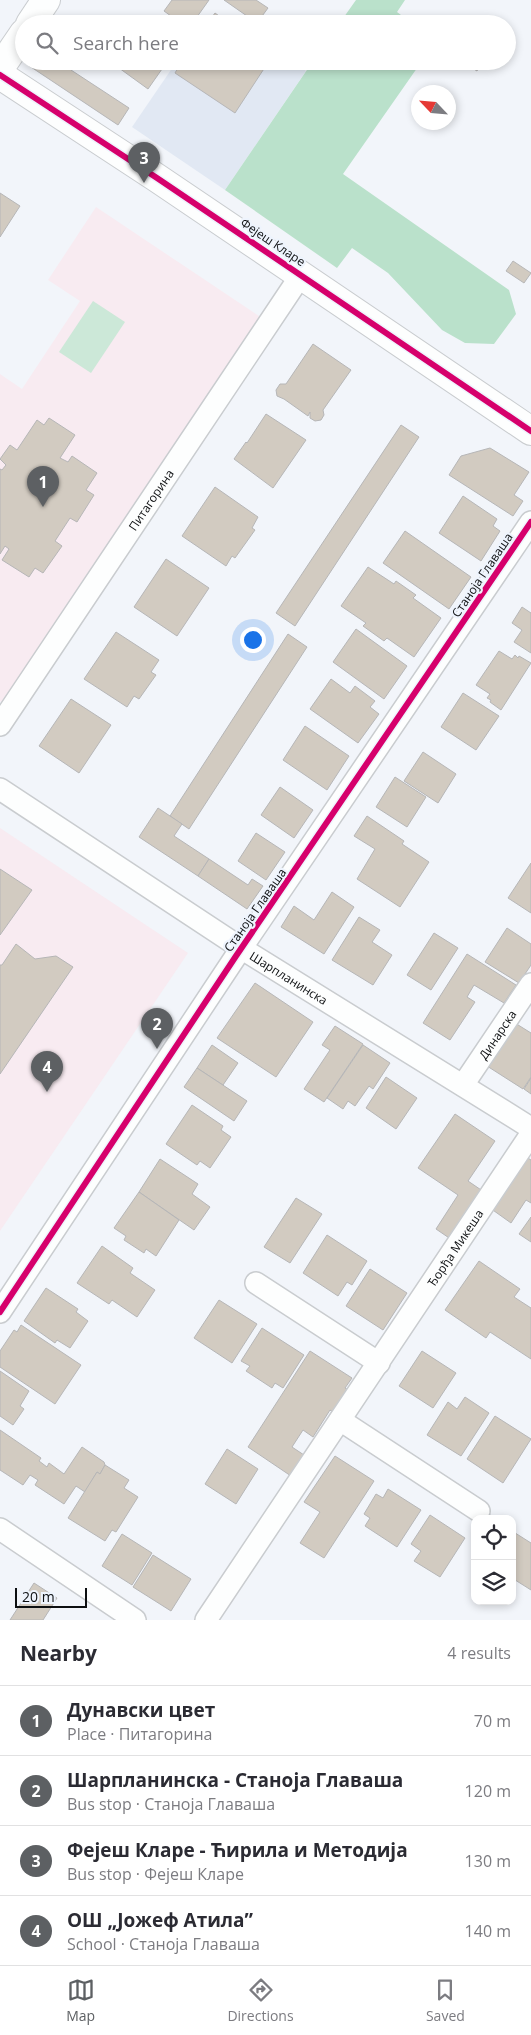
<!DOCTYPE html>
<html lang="en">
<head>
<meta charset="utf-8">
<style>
	body { margin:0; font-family:"Open Sans",sans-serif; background:#f2f2f3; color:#2b2b33 }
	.controls { position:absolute; right:15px; bottom:15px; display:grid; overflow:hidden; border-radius:10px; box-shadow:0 2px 8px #0003 }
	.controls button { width:45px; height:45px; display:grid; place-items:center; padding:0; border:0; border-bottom:1px solid #e1e1e2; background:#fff; color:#2b2b33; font:25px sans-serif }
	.compass { position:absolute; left:411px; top:85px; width:45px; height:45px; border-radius:50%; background:#fff; box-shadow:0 2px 8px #0003; rotate:296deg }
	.scale { position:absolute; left:15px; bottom:12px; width:72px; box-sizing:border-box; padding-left:5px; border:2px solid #0d0f11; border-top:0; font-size:14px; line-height:18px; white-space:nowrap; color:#0d0f11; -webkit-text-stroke:4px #eef4fd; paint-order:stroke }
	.you { position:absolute; left:252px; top:639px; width:18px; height:18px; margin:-12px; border:4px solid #fff; border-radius:50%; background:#1a73e8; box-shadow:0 0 0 8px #1a73e833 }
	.badge { display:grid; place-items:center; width:32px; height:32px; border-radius:50%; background:#5d6063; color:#fff; font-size:16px; font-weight:700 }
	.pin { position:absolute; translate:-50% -41px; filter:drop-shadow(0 1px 2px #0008) }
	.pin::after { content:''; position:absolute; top:26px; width:18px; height:15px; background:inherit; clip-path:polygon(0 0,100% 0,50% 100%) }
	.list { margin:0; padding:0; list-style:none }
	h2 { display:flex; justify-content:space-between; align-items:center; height:65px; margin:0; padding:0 20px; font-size:21px }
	h2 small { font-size:16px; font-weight:400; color:#7c7c81 }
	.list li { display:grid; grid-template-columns:32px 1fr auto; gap:15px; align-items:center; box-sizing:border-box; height:70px; padding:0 20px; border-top:1px solid #e1e1e2 }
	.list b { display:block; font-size:19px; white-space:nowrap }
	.list p { margin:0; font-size:16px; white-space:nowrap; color:#7c7c81 }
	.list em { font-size:16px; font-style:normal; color:#7c7c81 }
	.icon { flex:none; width:28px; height:28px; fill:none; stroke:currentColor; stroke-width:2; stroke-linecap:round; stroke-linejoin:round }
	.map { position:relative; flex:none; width:531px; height:1620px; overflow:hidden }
	.search { position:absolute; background:#fff; box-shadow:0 2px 8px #0003; left:15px; right:15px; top:15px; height:55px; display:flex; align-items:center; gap:12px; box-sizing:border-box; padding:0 18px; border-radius:28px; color:#7c7c81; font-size:19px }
	.sheet { height:345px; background:#fff }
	nav { display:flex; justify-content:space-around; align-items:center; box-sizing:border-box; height:70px; border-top:1px solid #e1e1e2; background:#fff; font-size:14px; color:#7c7c81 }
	nav a { display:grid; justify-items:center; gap:2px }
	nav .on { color:#5d6063 }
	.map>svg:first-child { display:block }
</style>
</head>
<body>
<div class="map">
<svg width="531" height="1620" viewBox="0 0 531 1620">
	<rect width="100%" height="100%" fill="#f2f5fa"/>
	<polygon fill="#e1e8f3" points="177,61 292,61 306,71 225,190 132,127"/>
	<g fill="#f8ebf1">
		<polygon points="96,207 262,318 2,703 0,701 0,374 22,389 80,301 48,280"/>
		<polygon points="0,828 188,953 0,1231"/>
	</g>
	<polygon fill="#cce8d8" points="93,301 125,322 91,373 59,352"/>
	<g fill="#bae1cb">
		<polygon points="356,0 405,0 397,12 413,24 339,24"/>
		<polygon points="313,61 422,61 343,174 509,290 516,314 494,344 465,343 442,330 388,273 352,248 337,268 225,190"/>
	</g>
	<g fill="#d2cbc1" stroke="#b6b6b7">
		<polygon points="172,0 209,0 192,24 182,24 164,11"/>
		<polygon points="224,0 256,0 268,8 257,23"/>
		<polygon points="215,13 230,24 207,24"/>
		<polygon points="27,61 77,61 71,70 129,108 118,125 25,63"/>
		<polygon points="120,61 150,61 162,69 148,89 119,68 122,63"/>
		<polygon points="182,61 269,61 235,113 175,73"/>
		<polygon points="461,61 482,61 477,71"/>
		<polygon points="0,193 20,206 0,237"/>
		<polygon points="513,261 531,273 524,283 506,271"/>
		<polygon points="313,344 351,370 323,410 324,415 321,420 315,421 310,418 310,412 308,416 284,399 277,396 276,390 280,384 286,384"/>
		<polygon points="266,414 306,440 273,488 234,459 246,442 247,443"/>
		<polygon points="49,418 75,435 60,458 68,462 72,456 97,473 86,490 94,495 77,522 70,518 55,541 62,546 43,573 35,568 29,577 2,560 9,549 5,546 0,554 0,469 2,470 6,465 0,459 10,445 17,450 37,420 44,425"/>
		<polygon points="401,425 419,437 295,626 276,613"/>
		<polygon points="490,448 529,472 514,495 523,501 513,516 449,475 461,456"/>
		<polygon points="215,487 258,517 252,528 255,530 235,558 232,556 226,566 182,536"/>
		<polygon points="463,496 497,519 493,526 500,531 481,561 439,533"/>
		<polygon points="405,531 471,577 449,609 383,563"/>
		<polygon points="166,559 209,588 177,636 134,607"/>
		<polygon points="368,567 394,584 396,581 416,595 413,598 441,618 414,657 387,638 384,641 363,626 366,623 341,606"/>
		<polygon points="522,607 531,613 531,653 514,642 522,630 512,623"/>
		<polygon points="356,629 407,666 384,699 333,662"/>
		<polygon points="116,632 159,660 151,672 156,675 139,699 134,696 127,707 84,679"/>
		<polygon points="288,634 307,647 189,829 170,816"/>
		<polygon points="499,651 512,659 515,655 518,658 519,656 531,663 501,710 490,702 491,700 487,698 490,694 476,685"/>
		<polygon points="331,679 350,693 355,686 375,701 370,707 379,714 358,743 310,709"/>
		<polygon points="463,693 499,716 476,750 441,727"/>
		<polygon points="71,699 111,725 79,773 39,746"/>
		<polygon points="305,726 349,756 327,790 283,760"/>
		<polygon points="423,752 456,774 438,803 404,781"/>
		<polygon points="395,777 426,797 407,827 376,807"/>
		<polygon points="280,787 313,810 294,838 261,815"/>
		<polygon points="158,808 182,824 174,836 209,859 198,876 139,837"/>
		<polygon points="367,816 404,841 402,844 429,862 400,907 357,879 375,849 354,836"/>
		<polygon points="256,833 285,852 266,880 238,861"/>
		<polygon points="209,859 248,885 252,879 263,886 247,909 198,876"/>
		<polygon points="531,863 531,913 508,898"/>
		<polygon points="0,869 32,890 0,935"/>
		<polygon points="332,892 354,907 324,954 281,927 294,906 314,920"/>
		<polygon points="359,917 380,930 372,942 392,955 373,985 332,960"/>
		<polygon points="507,928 531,944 531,965 519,983 485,962"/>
		<polygon points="434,933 458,948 431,990 407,975"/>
		<polygon points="16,944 35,959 56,956 73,967 0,1074 0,965 2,965"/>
		<polygon points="467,954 516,985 504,1003 474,985 467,997 475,1002 450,1040 423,1023"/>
		<polygon points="255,983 313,1022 276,1077 217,1038"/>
		<polygon points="515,1023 531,1033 531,1077 523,1089 487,1066"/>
		<polygon points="335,1026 363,1044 324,1102 304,1089 330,1050 322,1045"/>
		<polygon points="212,1045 238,1063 223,1085 197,1068"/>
		<polygon points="363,1045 390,1063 373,1089 369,1086 355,1106 348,1101 343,1109 327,1098"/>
		<polygon points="197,1068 247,1101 234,1121 184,1087"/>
		<polygon points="386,1077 417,1098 396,1129 366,1108"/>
		<polygon points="531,1078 531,1094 524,1089"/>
		<polygon points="192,1105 223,1126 221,1130 231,1137 210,1168 200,1161 197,1165 166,1144"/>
		<polygon points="455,1114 495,1141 468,1181 487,1194 455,1242 436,1229 458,1195 418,1168"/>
		<polygon points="523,1155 531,1160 531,1203 526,1200 511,1223 490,1208"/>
		<polygon points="160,1159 198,1184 192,1194 210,1207 194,1230 139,1192"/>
		<polygon points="139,1192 179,1220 156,1256 146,1249 144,1253 124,1240 126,1236 114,1228"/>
		<polygon points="296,1198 322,1214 290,1263 264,1247"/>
		<polygon points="531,1217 531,1242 519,1234"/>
		<polygon points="327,1235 367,1261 352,1285 347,1282 338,1296 303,1273"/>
		<polygon points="102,1246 133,1268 130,1273 155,1290 137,1317 112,1300 109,1304 77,1283"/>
		<polygon points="479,1261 520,1289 514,1297 531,1308 531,1359 490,1332 486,1338 445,1310"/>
		<polygon points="370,1269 407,1293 383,1330 346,1306"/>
		<polygon points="46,1288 78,1309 76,1312 88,1321 70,1348 57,1340 55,1343 24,1321"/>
		<polygon points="219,1300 257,1324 232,1363 194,1338"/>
		<polygon points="21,1325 81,1365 55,1404 0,1367 0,1351 14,1330 17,1332"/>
		<polygon points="262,1328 304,1355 283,1388 275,1383 272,1388 246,1371 250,1366 241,1361"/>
		<polygon points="310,1351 352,1378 345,1388 352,1392 337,1415 330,1410 313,1437 303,1430 292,1447 304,1455 291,1476 248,1447"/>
		<polygon points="422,1351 456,1373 433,1408 399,1386"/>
		<polygon points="0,1371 29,1391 20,1406 24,1409 13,1425 0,1416"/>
		<polygon points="465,1397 489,1413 461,1456 427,1435 448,1402 457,1409"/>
		<polygon points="495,1416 531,1439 503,1483 467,1459"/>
		<polygon points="0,1430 41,1458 39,1461 47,1467 49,1463 64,1474 82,1447 104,1462 105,1465 100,1474 97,1472 85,1492 76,1486 64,1504 35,1485 38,1480 30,1475 23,1485 0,1470"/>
		<polygon points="227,1449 258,1469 236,1504 205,1484"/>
		<polygon points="335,1456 374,1481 324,1558 300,1543 320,1512 304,1502"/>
		<polygon points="105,1465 129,1480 124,1488 138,1497 116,1532 112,1530 105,1541 68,1518 97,1472 100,1474"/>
		<polygon points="388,1489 421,1510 397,1547 365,1526 370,1518 364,1514 376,1494 383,1498"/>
		<polygon points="430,1515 465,1538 440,1577 414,1561 421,1551 411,1544"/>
		<polygon points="512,1531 531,1543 531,1590 512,1578"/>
		<polygon points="122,1534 152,1553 132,1585 102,1566"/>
		<polygon points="153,1555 191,1579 171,1611 133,1587"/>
		<polygon points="34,1583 57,1598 43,1620 10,1620"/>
	</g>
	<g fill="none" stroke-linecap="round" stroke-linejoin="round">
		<g stroke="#c9cccf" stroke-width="24">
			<g id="street">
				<path id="s1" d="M0,725L301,275"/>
				<path id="s2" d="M0,789L241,948L531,1128"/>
				<path id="s3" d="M463,1085L531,984"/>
				<polyline points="256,1283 379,1363"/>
				<polyline points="0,1312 236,956 531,522"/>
				<polyline points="340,1420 479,1511"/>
				<polyline points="0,1529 135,1620"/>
				<path id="s4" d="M206,1620L531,1134"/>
			</g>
		</g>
		<g stroke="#c9cccf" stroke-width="30">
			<g id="secondary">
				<polyline points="30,24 46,0"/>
				<polyline points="0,68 24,33"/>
				<polyline points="0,75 157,178 531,431"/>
			</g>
		</g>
		<use href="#street" stroke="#fdfefe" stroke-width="21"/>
		<use href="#secondary" stroke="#fdfefe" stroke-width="28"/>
		<g stroke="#eef4fd" stroke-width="9">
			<g id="cycleway">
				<polyline points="0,75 157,178 531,431"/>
				<polyline points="0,1312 236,956 531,522"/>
			</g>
		</g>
		<use href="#cycleway" stroke="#d6006c" stroke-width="6"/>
	</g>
	<g text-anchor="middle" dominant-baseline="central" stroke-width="4.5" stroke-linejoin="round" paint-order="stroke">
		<g font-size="12" fill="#0d0f11" stroke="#eef4fd">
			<text transform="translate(273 242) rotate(34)">Фејеш Кларе</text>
			<text stroke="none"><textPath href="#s1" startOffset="271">Питагорина</textPath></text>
			<text transform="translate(482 575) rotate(-56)">Станоја Главаша</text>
			<text transform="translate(255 910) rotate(-55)">Станоја Главаша</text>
			<text stroke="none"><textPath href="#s2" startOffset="345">Шарпланинска</textPath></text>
			<text stroke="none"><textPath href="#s3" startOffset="61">Динарска</textPath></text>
			<text stroke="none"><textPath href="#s4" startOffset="448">Ђорђа Микеша</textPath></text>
		</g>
	</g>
</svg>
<div class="controls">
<button><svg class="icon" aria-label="locate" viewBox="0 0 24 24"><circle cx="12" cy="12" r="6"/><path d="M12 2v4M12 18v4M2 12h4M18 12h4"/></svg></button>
<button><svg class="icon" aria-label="layers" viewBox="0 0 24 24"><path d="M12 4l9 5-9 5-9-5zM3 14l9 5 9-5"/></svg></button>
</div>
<svg class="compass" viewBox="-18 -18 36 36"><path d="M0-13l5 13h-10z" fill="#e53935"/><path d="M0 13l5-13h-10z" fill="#7c7c81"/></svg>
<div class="scale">20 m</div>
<div class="you"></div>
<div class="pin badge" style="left:43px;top:507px">1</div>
<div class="pin badge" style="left:157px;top:1049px">2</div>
<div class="pin badge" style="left:144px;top:183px">3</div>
<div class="pin badge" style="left:47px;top:1092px">4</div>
<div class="search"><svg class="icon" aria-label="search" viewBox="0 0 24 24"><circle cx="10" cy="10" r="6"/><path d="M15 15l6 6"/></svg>Search here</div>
</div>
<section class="sheet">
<h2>Nearby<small>4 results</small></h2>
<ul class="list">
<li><span class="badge">1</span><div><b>Дунавски цвет</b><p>Place · Питагорина</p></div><em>70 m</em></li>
<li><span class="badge">2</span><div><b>Шарпланинска - Станоја Главаша</b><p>Bus stop · Станоја Главаша</p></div><em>120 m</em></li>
<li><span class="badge">3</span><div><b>Фејеш Кларе - Ћирила и Методија</b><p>Bus stop · Фејеш Кларе</p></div><em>130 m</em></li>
<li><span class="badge">4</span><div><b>ОШ „Јожеф Атила”</b><p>School · Станоја Главаша</p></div><em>140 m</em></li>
</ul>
</section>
<nav>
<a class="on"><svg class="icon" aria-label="map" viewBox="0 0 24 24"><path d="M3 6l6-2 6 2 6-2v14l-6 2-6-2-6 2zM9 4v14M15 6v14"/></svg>Map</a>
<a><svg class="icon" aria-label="directions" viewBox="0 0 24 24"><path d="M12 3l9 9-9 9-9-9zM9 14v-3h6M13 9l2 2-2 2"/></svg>Directions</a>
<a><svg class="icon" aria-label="saved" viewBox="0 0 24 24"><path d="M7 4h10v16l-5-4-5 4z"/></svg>Saved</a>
</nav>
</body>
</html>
